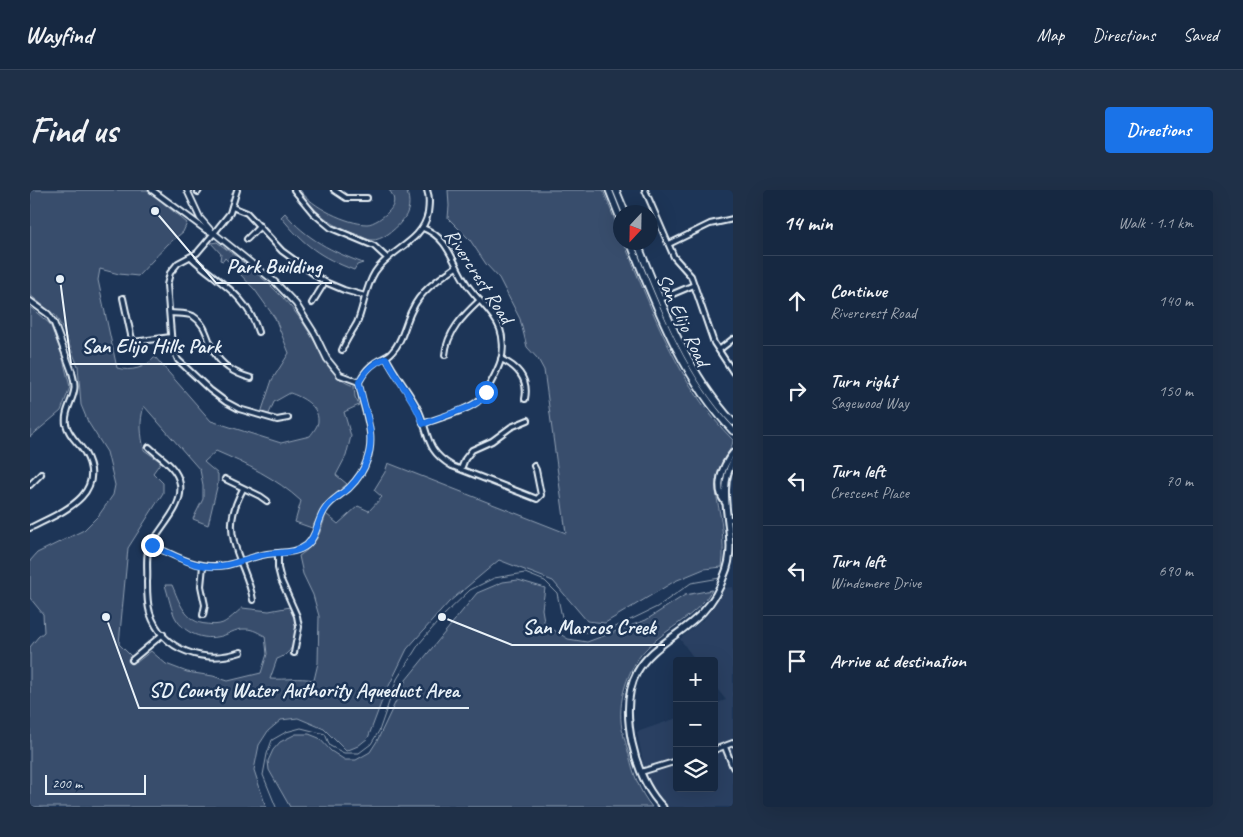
<!DOCTYPE html>
<html lang="en">
<head>
<meta charset="utf-8">
<style>
	body { margin:0; font-family:Caveat,sans-serif; background:#1f3048; color:#f1f3f6 }
	.controls { position:absolute; right:15px; bottom:15px; display:grid; overflow:hidden; border-radius:5px; box-shadow:0 5px 20px #0002 }
	.controls button { width:45px; height:45px; display:grid; place-items:center; padding:0; border:0; border-bottom:1px solid #35445a; background:#162841; color:#f1f3f6; font:25px sans-serif }
	.compass { position:absolute; left:583px; top:15px; width:45px; height:45px; border-radius:50%; background:#162841; box-shadow:0 5px 20px #0002; rotate:202deg }
	.scale { position:absolute; left:15px; bottom:12px; width:101px; box-sizing:border-box; padding-left:5px; border:2px solid #e8f1f8; border-top:0; font-size:14px; line-height:18px; white-space:nowrap; color:#e8f1f8; -webkit-text-stroke:4px #1d3557; paint-order:stroke }
	.stop { position:absolute; width:15px; height:15px; margin:-11px; border:4px solid #1a73e8; border-radius:50%; background:#fff }
	.stop.end { background:#1a73e8; border-color:#fff; box-shadow:0 1px 5px #0008 }
	.list { margin:0; padding:0; list-style:none }
	h2 { display:flex; justify-content:space-between; align-items:center; height:65px; margin:0; padding:0 20px; font-size:21px }
	h2 small { font-size:16px; font-weight:400; color:#9ea6b1 }
	.list li { display:grid; grid-template-columns:32px 1fr auto; gap:15px; align-items:center; box-sizing:border-box; height:90px; padding:0 20px; border-top:1px solid #35445a }
	.list b { display:block; font-size:19px; white-space:nowrap }
	.list p { margin:0; font-size:16px; white-space:nowrap; color:#9ea6b1 }
	.list em { font-size:16px; font-style:normal; color:#9ea6b1 }
	.icon { flex:none; width:28px; height:28px; fill:none; stroke:currentColor; stroke-width:2; stroke-linecap:round; stroke-linejoin:round }
	.map { position:relative; flex:none; width:703px; height:617px; overflow:hidden; border-radius:5px }
	header { display:flex; align-items:center; gap:30px; box-sizing:border-box; height:70px; padding:0 25px; background:#162841; border-bottom:1px solid #35445a }
	header strong { font-size:24px }
	nav { display:flex; gap:28px; margin-inline-start:auto; font-size:18px }
	.intro { display:flex; align-items:center; justify-content:space-between; box-sizing:border-box; height:120px; padding:0 30px }
	h1 { margin:0; font-size:35px }
	.button { padding:12px 22px; border-radius:5px; background:#1a73e8; color:#fff; font-size:18px; font-weight:700 }
	main { display:flex; gap:30px; padding:0 30px }
	aside { flex:1; background:#162841; border-radius:5px; box-shadow:0 5px 20px #0002 }
	.map>svg:first-child { display:block }
</style>
</head>
<body>
<header>
<strong>Wayfind</strong>
<nav><a>Map</a><a>Directions</a><a>Saved</a></nav>
</header>
<div class="intro"><h1>Find us</h1><a class="button">Directions</a></div>
<main>
<div class="map">
<svg width="703" height="617" viewBox="0 0 703 617">
	<rect width="100%" height="100%" fill="#1d3557"/>
	<filter id="ink" filterUnits="userSpaceOnUse"><feTurbulence type="fractalNoise" baseFrequency=".02" numOctaves="2"/><feDisplacementMap in="SourceGraphic" scale="10" xChannelSelector="R" yChannelSelector="G"/><feConvolveMatrix kernelMatrix="1 2 1 2 8 2 1 2 1" color-interpolation-filters="sRGB"/></filter>
	<g filter="url(#ink)">
		<polygon fill="#2a4162" points="703,397 703,617 639,617 626,603 618,590 613,572 607,542 647,528 647,598 684,598 684,514 696,510 684,495 684,471 666,471 650,449 676,427 685,415 693,398"/>
		<g fill="#374d6c" stroke="#909fb2">
			<path d="M0,0H118L157,33L153,42L138,54L108,86L89,84L70,79L68,90L87,178C101,182 116,178 125,167L181,231L251,253L280,246C283,242 288,236 288,231C289,216 272,207 260,203L244,212L238,226L231,223L242,190L259,163L245,128L225,100L195,68L193,71L190,70L191,64L181,53L187,52C224,80 260,107 283,149C294,168 301,189 324,196L325,207L329,215L314,222L321,246L316,266L306,285L317,294L295,313L282,338L265,332L271,311C246,288 216,274 186,261L174,272L188,284V293L178,335L163,329L173,309V295L170,280L114,216C109,232 111,244 114,260L131,272L123,283L133,293V303L98,358L89,454L107,472L121,461L136,474L157,482L183,486L198,491L231,483L237,464L235,446C229,443 223,439 216,439C205,438 197,446 187,447C170,450 151,441 144,425C140,415 138,404 135,395H142C149,411 155,433 177,434C182,435 188,435 193,433C199,430 206,423 212,418L239,421L260,417C270,434 269,462 247,469L240,489C256,490 268,487 284,490L288,473L289,426L283,405L273,384L269,366C287,354 290,344 296,324L308,334L328,316L339,321L352,307L344,300L355,282L358,273L536,343L514,180L508,169L497,157L490,129L469,88L456,74L440,50L418,28L419,16L418,0H573L590,43V52L594,53C623,122 648,195 703,250C703,261 687,274 686,292C685,307 691,323 692,338C693,351 694,364 692,377L674,379L645,391L575,433L557,431L523,391L469,370L419,412L377,459L353,508L338,548L328,556L316,561L294,539L268,528L251,530L238,541L229,555L224,580L236,617H0V457L8,447L14,442L13,424L0,408V371L7,363L54,340L69,325L83,305L85,295L77,262L58,232L51,215L48,176L34,142L26,126L0,105Z"/>
			<path d="M267,0H270C282,17 317,34 337,34C341,34 344,32 348,30C360,22 370,13 359,0H376C381,11 380,23 371,32C366,39 351,51 342,50C338,50 332,47 328,45C302,37 284,21 267,0Z"/>
			<path d="M255,23C276,49 303,62 333,73L327,75L324,80C290,67 274,55 251,27Z"/>
			<polygon points="0,117 20,134 32,165 40,197 31,221 0,247"/>
			<path d="M488,390L515,398L512,419L514,431L519,437L538,449L557,452L616,430L655,405L682,400C666,427 638,437 617,458C597,478 587,512 592,539C594,548 597,557 599,565C604,585 609,601 622,617H260L239,580L238,571L243,560L250,552L266,544H279L289,548L301,561L315,570H326L340,562L347,551L376,490L447,403L473,392Z"/>
		</g>
		<g fill="none" stroke-linecap="round" stroke-linejoin="round">
			<polyline stroke="#95a4b5" stroke-width="1" points="246,617 233,585 237,564 242,550 256,542 271,538 295,544 300,556 314,563 329,563 341,554 349,541 367,489 389,454 412,427 440,400 464,388 495,383 515,391 527,403 533,432 553,442 573,443 627,417 661,393 690,388"/>
			<g stroke="#e8f1f8" stroke-width="8">
				<g id="minor">
					<polyline points="207,0 200,23 184,43 167,63 148,73 140,83 137,95 142,156 148,170 180,200 196,212 209,219 247,230 258,228"/>
					<polyline points="264,0 283,23 301,38 344,56 357,68"/>
					<polyline points="304,0 316,8 337,8"/>
					<polyline points="615,0 644,67 661,86 684,153 703,182"/>
					<polyline points="168,2 169,0"/>
					<polyline points="202,17 217,23 252,61 295,92 314,100 335,106"/>
					<path d="M393,38C419,48 422,72 436,93C446,109 464,122 470,139C473,147 474,161 471,170C468,180 455,206 447,212C432,223 410,227 393,234"/>
					<polyline points="217,49 230,36"/>
					<polyline points="639,54 680,34 703,29"/>
					<path d="M161,67C187,92 217,104 228,142"/>
					<polyline points="93,108 101,145 103,152 141,147"/>
					<polyline points="631,109 664,95"/>
					<polyline points="282,113 295,92"/>
					<path d="M140,123C147,124 156,123 163,126C177,135 177,149 184,162C192,176 206,184 221,188"/>
					<path d="M312,160C316,150 322,142 327,133C334,116 335,98 345,82C360,59 392,53 398,23C399,15 400,8 397,0"/>
					<polyline points="689,160 703,149"/>
					<path d="M415,165C417,142 433,126 449,111"/>
					<path d="M356,167C365,186 380,202 389,221C400,246 395,260 422,276L507,309L511,305L506,280L504,276"/>
					<path d="M471,169C488,177 499,189 495,209"/>
					<path d="M119,257C131,268 147,277 150,294C154,320 126,339 118,362C116,371 118,383 117,392C117,403 117,413 120,423C133,462 175,474 211,462"/>
					<polyline points="431,279 435,269 442,260 462,251 481,237 498,230"/>
					<polyline points="195,289 230,306 237,311"/>
					<polyline points="0,295 11,284"/>
					<path d="M213,299C198,327 199,343 211,373C216,386 221,397 223,410"/>
					<polyline points="698,329 703,329"/>
					<path d="M0,338C29,323 79,306 55,263C49,253 39,247 36,234C34,222 42,212 44,201C46,194 43,188 42,182"/>
					<path d="M122,355C146,367 170,380 197,375C211,372 224,366 237,364C251,362 266,364 277,355C288,345 287,329 296,318C301,310 311,305 319,298C326,291 334,280 337,270C347,243 332,218 329,192C333,184 338,177 346,172C352,168 358,167 362,162C373,151 375,133 382,120C391,100 409,89 426,77"/>
					<polyline points="248,363 248,378 251,390 267,426 269,437 264,463"/>
					<polyline points="173,376 171,396 175,415 173,425"/>
					<polyline points="102,470 133,444"/>
					<polyline points="695,557 703,577"/>
					<polyline points="684,560 703,553"/>
					<polyline points="611,582 647,571"/>
				</g>
			</g>
			<g stroke="#e8f1f8" stroke-width="8">
				<g id="tertiary">
					<polyline points="122,0 176,40 184,43 245,92 266,114 285,144 297,169 310,185 329,192"/>
					<polyline points="157,0 170,28 183,43"/>
					<polyline points="0,111 18,124 24,133 42,182"/>
				</g>
			</g>
			<g stroke="#e8f1f8" stroke-width="9">
				<g id="secondary">
					<path d="M695,312C684,298 692,276 703,263"/>
					<path d="M633,617C616,600 607,576 602,553C579,441 670,462 694,386C698,377 700,367 700,357C700,328 688,297 703,271"/>
				</g>
			</g>
			<g stroke="#e8f1f8" stroke-width="9">
				<g id="primary">
					<polyline points="579,0 590,28"/>
					<polyline points="586,0 595,22"/>
					<path d="M600,52C627,119 653,188 703,241"/>
					<path d="M607,52C632,115 657,182 703,232"/>
				</g>
			</g>
			<use href="#minor" stroke="#1d3557" stroke-width="4"/>
			<use href="#tertiary" stroke="#1d3557" stroke-width="4.5"/>
			<use href="#secondary" stroke="#1d3557" stroke-width="5"/>
			<use href="#primary" stroke="#1d3557" stroke-width="5.5"/>
		</g>
	</g>
	<g fill="none" stroke-linecap="round" stroke-linejoin="round" filter="url(#ink)">
		<path stroke="#1a73e8" stroke-width="6" d="M122,355C146,367 170,381 197,375C211,372 224,366 237,364C251,362 266,364 277,355C288,345 287,329 296,318C301,310 311,305 319,298C326,291 334,280 337,270C347,243 333,218 329,192C336,180 343,173 356,168C367,191 385,209 393,234L439,217L448,212L456,202"/>
	</g>
	<g text-anchor="middle" dominant-baseline="central" stroke-width="5" stroke-linejoin="round" paint-order="stroke">
		<g font-size="20" fill="#e8f1f8" stroke="#1d3557">
			<text transform="translate(449 86) rotate(57)">Rivercrest Road</text>
			<text transform="translate(653 130) rotate(65)">San Elijo Road</text>
		</g>
	</g>
	<path fill="none" stroke="#e8f1f8" stroke-width="2" d="M125 21L186 93H302M30 89L41 174H201M412 427L482 455H635M76 427L109 518H439"/>
	<g fill="#e8f1f8" stroke="#1d3557" stroke-width="2">
		<circle cx="125" cy="21" r="5"/>
		<circle cx="30" cy="89" r="5"/>
		<circle cx="412" cy="427" r="5"/>
		<circle cx="76" cy="427" r="5"/>
	</g>
	<g font-size="21" text-anchor="middle" font-weight="bold" fill="#e8f1f8" stroke="#1d3557" stroke-width="5" stroke-linejoin="round" paint-order="stroke">
		<text x="244" y="83">Park Building</text>
		<text x="121" y="163">San Elijo Hills Park</text>
		<text x="559" y="444">San Marcos Creek</text>
		<text x="274" y="507">SD County Water Authority Aqueduct Area</text>
	</g>
</svg>
<div class="controls">
<button>+</button>
<button>−</button>
<button><svg class="icon" aria-label="layers" viewBox="0 0 24 24"><path d="M12 4l9 5-9 5-9-5zM3 14l9 5 9-5"/></svg></button>
</div>
<svg class="compass" viewBox="-18 -18 36 36"><path d="M0-13l5 13h-10z" fill="#e53935"/><path d="M0 13l5-13h-10z" fill="#9ea6b1"/></svg>
<div class="scale">200 m</div>
<div class="stop" style="left:456px;top:202px"></div>
<div class="stop end" style="left:122px;top:355px"></div>
</div>
<aside>
<h2>14 min<small>Walk · 1.1 km</small></h2>
<ul class="list">
<li><svg class="icon" aria-label="ahead" viewBox="0 0 24 24"><path d="M12 20V5M6 11l6-6 6 6"/></svg><div><b>Continue</b><p>Rivercrest Road</p></div><em>140 m</em></li>
<li><svg class="icon" aria-label="right" viewBox="0 0 24 24"><path d="M7 20v-9h11M14 6l5 5-5 5"/></svg><div><b>Turn right</b><p>Sagewood Way</p></div><em>150 m</em></li>
<li><svg class="icon" aria-label="left" viewBox="0 0 24 24"><path d="M17 20v-9H6M10 6l-5 5 5 5"/></svg><div><b>Turn left</b><p>Crescent Place</p></div><em>70 m</em></li>
<li><svg class="icon" aria-label="left" viewBox="0 0 24 24"><path d="M17 20v-9H6M10 6l-5 5 5 5"/></svg><div><b>Turn left</b><p>Windemere Drive</p></div><em>690 m</em></li>
<li><svg class="icon" aria-label="arrive" viewBox="0 0 24 24"><path d="M6 21V4h12l-3 4 3 4H6"/></svg><div><b>Arrive at destination</b></div></li>
</ul>
</aside>
</main>
</body>
</html>
